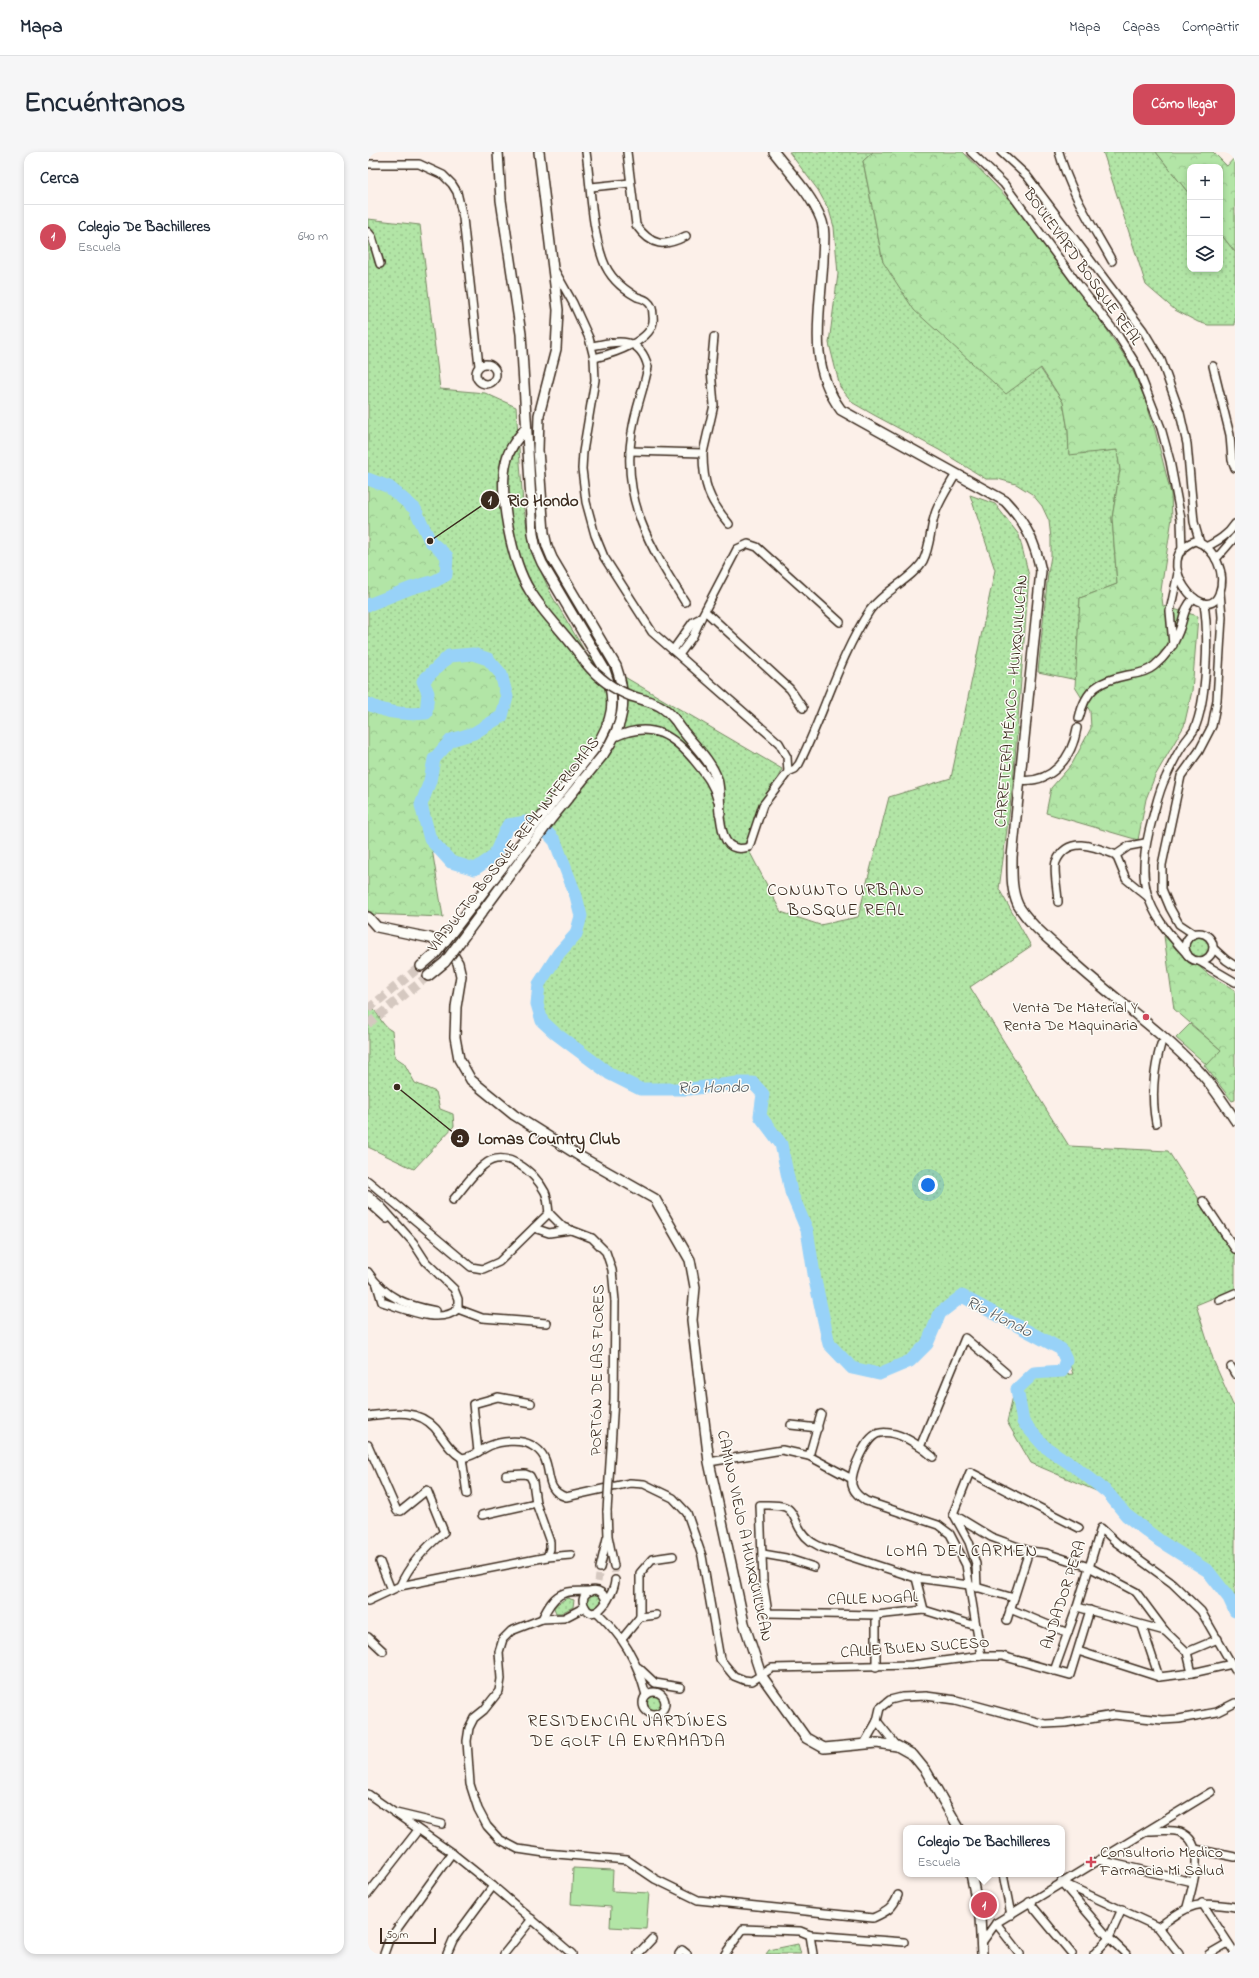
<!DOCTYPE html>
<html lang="es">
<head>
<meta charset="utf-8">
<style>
	body { margin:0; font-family:"Indie Flower",sans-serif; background:#f6f6f7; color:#1f2937 }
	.controls { position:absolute; right:12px; top:12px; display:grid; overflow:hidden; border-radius:8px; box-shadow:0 2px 6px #0003 }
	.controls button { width:36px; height:36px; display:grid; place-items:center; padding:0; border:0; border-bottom:1px solid #e0e1e3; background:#fff; color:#1f2937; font:20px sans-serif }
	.scale { position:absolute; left:12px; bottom:10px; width:56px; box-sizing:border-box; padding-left:4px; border:2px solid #3b2a1e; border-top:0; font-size:11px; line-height:14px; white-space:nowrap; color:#3b2a1e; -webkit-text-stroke:3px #fdfcf7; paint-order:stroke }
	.you { position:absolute; left:560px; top:1033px; width:14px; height:14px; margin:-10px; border:3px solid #fff; border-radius:50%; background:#1a73e8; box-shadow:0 0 0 6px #1a73e833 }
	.badge { display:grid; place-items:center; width:26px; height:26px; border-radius:50%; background:#d1495b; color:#fff; font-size:13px; font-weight:700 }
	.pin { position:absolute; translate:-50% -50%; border:2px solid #fff; box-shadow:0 1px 4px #0006 }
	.popup { position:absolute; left:535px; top:1673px; width:162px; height:52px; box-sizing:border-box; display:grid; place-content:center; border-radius:8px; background:#fff; filter:drop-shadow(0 1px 3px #0005); font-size:13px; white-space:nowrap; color:#747a83 }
	.popup b { font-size:15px; color:#1f2937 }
	.popup::after { content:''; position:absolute; left:50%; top:100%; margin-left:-8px; border:8px solid transparent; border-top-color:#fff }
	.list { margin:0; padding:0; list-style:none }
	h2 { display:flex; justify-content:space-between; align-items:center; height:52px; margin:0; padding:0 16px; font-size:17px }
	h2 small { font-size:13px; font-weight:400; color:#747a83 }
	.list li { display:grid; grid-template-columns:26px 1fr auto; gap:12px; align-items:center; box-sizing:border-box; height:64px; padding:0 16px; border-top:1px solid #e0e1e3 }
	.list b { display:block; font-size:15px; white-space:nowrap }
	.list p { margin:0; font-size:13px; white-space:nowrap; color:#747a83 }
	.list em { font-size:13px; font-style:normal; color:#747a83 }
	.icon { flex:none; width:22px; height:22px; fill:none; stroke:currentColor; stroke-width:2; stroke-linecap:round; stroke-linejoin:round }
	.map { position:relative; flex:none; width:867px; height:1802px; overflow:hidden; border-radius:12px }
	header { display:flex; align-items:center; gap:24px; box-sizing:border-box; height:56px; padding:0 20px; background:#fff; border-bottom:1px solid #e0e1e3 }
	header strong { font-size:19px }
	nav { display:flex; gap:22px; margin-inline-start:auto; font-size:14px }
	.intro { display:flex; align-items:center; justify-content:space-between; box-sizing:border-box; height:96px; padding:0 24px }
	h1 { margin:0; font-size:28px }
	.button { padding:10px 18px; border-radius:12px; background:#d1495b; color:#fff; font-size:14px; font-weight:700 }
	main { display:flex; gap:24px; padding:0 24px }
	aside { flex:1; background:#fff; border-radius:12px; box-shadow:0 2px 6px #0003 }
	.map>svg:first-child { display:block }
</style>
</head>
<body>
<header>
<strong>Mapa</strong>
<nav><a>Mapa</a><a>Capas</a><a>Compartir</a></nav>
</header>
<div class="intro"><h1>Encuéntranos</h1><a class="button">Cómo llegar</a></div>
<main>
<aside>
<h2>Cerca<small></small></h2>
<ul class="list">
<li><span class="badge">1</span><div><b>Colegio De Bachilleres</b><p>Escuela</p></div><em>640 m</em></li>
</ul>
</aside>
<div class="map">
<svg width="867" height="1802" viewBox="0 0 867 1802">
	<defs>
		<pattern id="grass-dots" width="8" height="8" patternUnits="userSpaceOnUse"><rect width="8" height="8" fill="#b2e5a6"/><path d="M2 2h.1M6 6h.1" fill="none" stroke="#9ac58e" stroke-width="1.8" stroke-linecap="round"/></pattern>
		<pattern id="forest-crowns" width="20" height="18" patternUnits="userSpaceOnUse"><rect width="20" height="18" fill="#b2e5a6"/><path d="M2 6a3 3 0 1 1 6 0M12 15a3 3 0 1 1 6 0" fill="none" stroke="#9ac58e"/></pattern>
	</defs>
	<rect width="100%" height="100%" fill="#fcf0e9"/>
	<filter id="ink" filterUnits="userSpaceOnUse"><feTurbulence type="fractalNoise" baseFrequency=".025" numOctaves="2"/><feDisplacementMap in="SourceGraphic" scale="8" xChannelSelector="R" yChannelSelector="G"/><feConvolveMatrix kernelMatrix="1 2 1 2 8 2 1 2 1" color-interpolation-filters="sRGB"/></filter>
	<g filter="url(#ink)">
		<g fill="url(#grass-dots)" stroke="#768862">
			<polygon points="421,0 505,0 495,9 515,110 672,216 695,250 700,278 701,302 749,298 752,318 744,366 749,432 712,446 709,528 670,520 680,421 683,404 683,386 681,369 674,354 664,342 648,332 630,327 618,327 571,298 506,263 485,251 472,235 461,191 470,122 466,75 461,58 450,38"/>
			<polygon points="735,0 788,0 822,43 822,117 852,117 852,81 867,100 867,173 840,173 830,170 807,158 778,133"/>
			<path d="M0,67L52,73L72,237L117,241L148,255L155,352L163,398L184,444L219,503L414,617L377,691L413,760L452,773L490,765L521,645L583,626L627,418L602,343L627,352L651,383L661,424L645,632L631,737L663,794L602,835L701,994L800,999L867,1103V1137L828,1153L846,1210L865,1253L867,1254V1447L833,1410L815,1400L733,1341L663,1311L639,1270L645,1244L667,1225L705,1222L696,1194L594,1139L569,1159L555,1190L540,1205L511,1218L486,1212L465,1190L451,1127L443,1077L427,1039L418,991L397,963L400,940L387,927H369L321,932H273L245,919L190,878L178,866L173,852L175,833L194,804L213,784L217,764L212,742L190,687L179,674L158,666L137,669L122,702L106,712L85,706L66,685L57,654L67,631L70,609L86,591L107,585L55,542L54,557C36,559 16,555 0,547V457L45,440L69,433L82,426L84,403L65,387L60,373L23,331L0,323Z"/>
			<circle cx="831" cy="794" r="11"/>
			<path d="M0,852C13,862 11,872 24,879L27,905L36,911L47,931L68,940L72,957L85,962L86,974L46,1017L0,995Z"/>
			<circle cx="226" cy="1449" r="7"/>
			<polygon points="199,1446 206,1448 205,1455 193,1461 188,1461 186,1456 189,1452"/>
			<circle cx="286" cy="1551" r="7"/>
			<polygon points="430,1792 433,1802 398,1802 401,1798"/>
		</g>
		<g fill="url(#forest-crowns)" stroke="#768862">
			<polygon points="505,0 595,0 646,53 731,166 762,212 777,247 787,278 803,342 804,366 793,438 795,454 830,464 824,539 816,574 787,624 778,647 770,688 678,661 683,636 704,612 723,576 722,559 707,535 712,446 749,432 744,366 752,318 749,298 701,303 700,278 695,250 673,216 638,242 546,158 515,110 495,9"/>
			<polygon points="788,0 845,0 859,14 867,5 867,100 852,81 852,15 822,15 822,43"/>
			<polygon points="0,323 23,331 51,354 65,387 84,403 82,426 69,433 45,440 0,457"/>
			<path d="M105,498L123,503L137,520L144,545L138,566L107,585L86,591L70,609L67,631L57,654L75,765L0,762V547C16,555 36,559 54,557L55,542L50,528L79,500Z"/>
			<polygon points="796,784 841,823 867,838 867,948 864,949 836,913 853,898 806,857"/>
		</g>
		<g fill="#b2e5a6" stroke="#768862">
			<polygon points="822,872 853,898 839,913 808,886"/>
			<polygon points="205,1716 245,1718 244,1739 281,1741 278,1777 242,1775 243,1755 203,1752"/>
		</g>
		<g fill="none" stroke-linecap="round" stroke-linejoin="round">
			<g stroke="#98d2f8" stroke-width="13">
				<polyline points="0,327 21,335 47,357 62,389 79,404 78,423 67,429 43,436 0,453"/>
				<path d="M0,552C18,561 39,563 58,561L60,541L55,529L81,504L105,502L120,507L133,522L139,545L134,564L106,581L83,588L66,607L62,629L53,653L62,687L83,710L107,717L126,704L140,673L158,670L176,677L187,689L208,744L213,764L208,782L191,801L171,832L169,852L174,869L187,881L242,922L272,937H321L369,931H385L395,942L392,964L413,992L423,1040L439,1078L447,1128L461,1192L484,1216L511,1222L542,1209L559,1192L572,1161L594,1144L693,1197L698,1208L694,1219L666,1221L649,1237L655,1270L676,1294L714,1320L740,1341L758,1363L792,1389L840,1419L861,1446L867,1459"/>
			</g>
			<g stroke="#d5c8c0" stroke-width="7" stroke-dasharray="7 3.5" stroke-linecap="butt">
				<polyline points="246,1414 247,1428"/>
				<polyline points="230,1430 232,1416"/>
			</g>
			<g stroke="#d5c8c0" stroke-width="9" stroke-dasharray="9 4.5" stroke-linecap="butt">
				<polyline points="0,857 53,814"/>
				<polyline points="0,872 60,824"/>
			</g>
			<g stroke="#3b2a1e" stroke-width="10">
				<g id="minor">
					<path d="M218,0C223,35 223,74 235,108C241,125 253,136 269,145C272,146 277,147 280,150C284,153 285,159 285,164C289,188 244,202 226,206"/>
					<path d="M259,0L268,73C284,95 296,95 318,84"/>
					<polyline points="603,0 636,32 712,135 751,185 768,212 793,276 802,309 813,367 814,399"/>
					<polyline points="633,0 659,24 775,178 793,208 812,261 819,292 826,370 832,391"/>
					<path d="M691,0C702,40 724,73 744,109"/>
					<polyline points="0,12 51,12 75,23 84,32 89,40 95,66 111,214"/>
					<polyline points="223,35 262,31"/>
					<polyline points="0,80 4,85 12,112"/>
					<path d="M187,119L205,151L221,186L226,206L227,228L215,300L214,317L218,350L227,383L236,405L284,480L411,591L419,605L420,620L395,653L381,695C354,703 354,677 351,657"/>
					<path d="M224,194C249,189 272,183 280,215C276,237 267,258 264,280C253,348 282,395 317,450"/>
					<circle cx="118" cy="222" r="10"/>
					<polyline points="845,214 862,283 864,308 867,316"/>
					<path d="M262,299L335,301C335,333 341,348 361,372"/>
					<polyline points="335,301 346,253 343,218 346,185"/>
					<path d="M827,389C847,395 859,422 851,442C837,477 780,405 827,389Z"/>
					<path d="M838,395C850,389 860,383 867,372"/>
					<polyline points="848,407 867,385"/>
					<polyline points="338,460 422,537 435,556"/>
					<polyline points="805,493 802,459 810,421"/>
					<polyline points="305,498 325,470 333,466"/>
					<polyline points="311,503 325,484 333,466 369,397 380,392 389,395 472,470"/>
					<path d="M711,566C718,536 731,529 760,523C769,522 779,520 786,514C797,505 806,493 811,479C816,467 815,456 826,446"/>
					<path d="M247,585C283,568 306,583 329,612C338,623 346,633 349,647"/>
					<path d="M420,620L427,617L431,612C456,562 471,505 502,458C517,438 544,427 555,409C563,393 562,375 568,359C573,346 581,334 588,322"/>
					<path d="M651,628C684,632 704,606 709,576"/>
					<polyline points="748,703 761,694 777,691"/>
					<path d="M690,750C690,741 685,717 688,710C700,682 728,695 748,703L758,727L780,745"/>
					<circle cx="831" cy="795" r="14"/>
					<polyline points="826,782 811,772 802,756 794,737 794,713 813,624 831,599 844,574 849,548 854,465 852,440"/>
					<polyline points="846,797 858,808 867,814"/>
					<path d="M819,802C776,756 767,730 784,668C788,654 791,638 798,625C803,614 808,603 815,593C818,588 823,583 826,578C839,549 841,483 836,452"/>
					<polyline points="831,809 867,830"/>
					<path d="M788,971C783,945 786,917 793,892"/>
					<polyline points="0,1029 103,1115 115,1117 131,1110 181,1061"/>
					<path d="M0,1043L13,1054L45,1090L58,1110L86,1137L90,1147V1157C71,1174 35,1156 14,1150L9,1133"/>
					<path d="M85,1048C95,1037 104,1022 116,1013C137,995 167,1020 177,1040C180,1046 180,1055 181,1061"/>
					<polyline points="835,1049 867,1097"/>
					<polyline points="0,1050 19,1067"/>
					<polyline points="181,1061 195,1075 224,1086 238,1100 244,1118 247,1149"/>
					<polyline points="166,1076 181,1081 202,1078"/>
					<path d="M0,1120C17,1146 38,1153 68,1159"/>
					<polyline points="851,1148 867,1141"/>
					<polyline points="90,1157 114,1166 179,1171"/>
					<polyline points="863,1215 867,1222"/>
					<path d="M0,1264C24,1261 49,1256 67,1276C76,1287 81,1298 94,1306C105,1305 111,1299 121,1294C133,1289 152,1287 163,1293C191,1307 170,1337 198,1345L262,1331L276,1332L305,1346L319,1361L334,1404L352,1507L366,1524L376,1528L384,1529L404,1516L544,1513L613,1504H634L702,1523L722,1458"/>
					<polyline points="423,1273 450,1276"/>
					<polyline points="0,1293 29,1359"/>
					<polyline points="552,1295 597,1186 638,1221"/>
					<polyline points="110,1300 105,1252 130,1245 163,1251"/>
					<polyline points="441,1304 453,1262"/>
					<path d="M565,1305C552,1294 530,1278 512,1281C498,1283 482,1320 484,1333C486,1341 492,1345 498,1349L570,1373L582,1382L598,1413L613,1504"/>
					<polyline points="94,1306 99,1342"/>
					<polyline points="341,1310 414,1298 441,1304 484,1327"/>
					<polyline points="138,1323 157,1322 162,1324 165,1330 168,1351 182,1390 182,1397 179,1405"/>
					<polyline points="239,1359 240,1384 246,1414"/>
					<polyline points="585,1362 623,1385 661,1399 678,1401 721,1415 768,1440 797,1479 819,1500 824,1521"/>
					<polyline points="585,1362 602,1320 711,1376"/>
					<polyline points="114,1363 168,1351"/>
					<polyline points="586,1363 601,1390 608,1412 609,1436"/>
					<polyline points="395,1402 418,1406 446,1415"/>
					<polyline points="12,1410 23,1438"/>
					<polyline points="232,1416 239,1386"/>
					<polyline points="548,1426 556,1458"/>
					<path d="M32,1434C41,1413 58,1395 76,1380L59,1338L33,1359"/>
					<polyline points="0,1449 32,1434 179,1405 203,1403"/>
					<path d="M238,1451C236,1430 210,1438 216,1453C226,1476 247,1441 247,1428"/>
					<path d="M217,1455L196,1466L174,1467L143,1479L135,1487L131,1500L133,1527L131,1539L116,1558L106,1566L101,1576L99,1589L102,1632L110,1657L119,1674L131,1687L150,1697L177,1701L259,1708L287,1727L330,1748L505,1766C518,1760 525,1757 530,1743"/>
					<polyline points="709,1455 797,1479"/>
					<polyline points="642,1457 700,1481"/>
					<path d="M229,1460C256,1486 268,1506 278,1543"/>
					<polyline points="272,1465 288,1463"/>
					<path d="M174,1467C187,1440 193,1439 222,1439"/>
					<polyline points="639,1468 661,1399"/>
					<path d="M608,1474L556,1458L508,1463L400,1461L395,1429L392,1353C400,1353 409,1352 417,1355C426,1358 428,1373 434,1380C439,1388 445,1391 453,1395L548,1426L601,1433L646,1446"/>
					<polyline points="774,1474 791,1525"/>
					<polyline points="0,1485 15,1499"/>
					<polyline points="254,1487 272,1465 272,1421 284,1407 305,1404"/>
					<polyline points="710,1499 791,1525 824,1521 864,1512"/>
					<polyline points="819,1500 850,1487"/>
					<polyline points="508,1515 508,1463"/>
					<polyline points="271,1516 287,1531 312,1535"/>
					<polyline points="686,1519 709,1455 733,1376 749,1391 804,1431 833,1459 867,1518"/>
					<circle cx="286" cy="1551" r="11"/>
					<polyline points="509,1569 529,1594"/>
					<polyline points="496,1592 509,1569 512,1556 522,1548 534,1545 558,1544 588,1548 677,1572 697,1571 746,1563 794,1568 811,1567 849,1560 867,1551"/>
					<polyline points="0,1642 84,1701 125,1734 204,1802"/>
					<polyline points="28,1661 74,1672"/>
					<path d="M780,1679C790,1679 802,1677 812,1680C840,1691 824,1735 819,1755"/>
					<polyline points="827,1697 867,1705"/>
					<polyline points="731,1708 825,1730"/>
					<polyline points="635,1722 643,1763"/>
					<polyline points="693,1730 790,1775 811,1802"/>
					<polyline points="695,1732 741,1786 758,1802"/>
					<polyline points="0,1742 50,1678"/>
					<polyline points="661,1750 704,1802"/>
					<polyline points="834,1751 867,1801"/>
					<polyline points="628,1771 652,1802"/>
					<path d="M790,1775C822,1753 827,1748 867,1755"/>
					<polyline points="442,1783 536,1790"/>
					<polyline points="615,1789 628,1771 843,1640"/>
					<polyline points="16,1802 21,1788 84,1701"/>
					<polyline points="79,1802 85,1788 125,1734"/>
					<polyline points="136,1802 164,1767"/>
					<polyline points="270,1802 284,1787"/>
					<polyline points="311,1802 314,1798 319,1802"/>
					<polyline points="357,1802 375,1777 432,1779 442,1783 445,1802"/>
					<polyline points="726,1802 741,1786 754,1757"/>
					<polyline points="841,1802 860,1791"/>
				</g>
			</g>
			<g stroke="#3b2a1e" stroke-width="12">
				<g id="major">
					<path d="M130,0L133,48L153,182L165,382L168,397L174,411L237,518C249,550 245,568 227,596"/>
					<path d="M171,0L190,158L188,197L171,263L170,298L176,381L179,394L184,406L248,514C260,548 256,573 235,603"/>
					<path d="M406,0C422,21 443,42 453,67C458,79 455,96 455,109C452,163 439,212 473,258L637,349C657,370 667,390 673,419L644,705C644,721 643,738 650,753C661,772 682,788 698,803C740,843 789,875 829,917C844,932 855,950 867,968"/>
					<path d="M158,276C149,287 141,296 138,310C130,342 144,411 162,439C178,465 201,485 218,511"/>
					<path d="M308,569C320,589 341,604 349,627C352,637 351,651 352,661"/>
					<polyline points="0,765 9,775 62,786 77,793 83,799 90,811 93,824 88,855 87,885 91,907 103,928 146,963 213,1005 287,1047 322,1108 327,1135 324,1168 341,1310 376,1471 393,1523 438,1586 456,1596 509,1591 529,1594 545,1603 558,1619 591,1676"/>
					<polyline points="53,814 68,801"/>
					<polyline points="60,824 77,810"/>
					<polyline points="603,1722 612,1765 614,1802"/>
				</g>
			</g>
			<use href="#minor" stroke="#fdfcf7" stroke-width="7"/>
			<use href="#major" stroke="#fdfcf7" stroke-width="9"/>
			<g stroke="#3b2a1e" stroke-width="10" stroke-linecap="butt">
				<polyline id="minor-bridge" points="239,1359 246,1247 247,1149"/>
			</g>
			<g stroke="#3b2a1e" stroke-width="12" stroke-linecap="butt">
				<g id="major-bridge">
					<path d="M218,511C230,526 245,537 263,544C284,551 293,550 308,569"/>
					<polyline points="68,801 227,596"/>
					<polyline points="77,810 183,667 235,603"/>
				</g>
			</g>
			<use href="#minor-bridge" stroke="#fdfcf7" stroke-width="7"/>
			<use href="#major-bridge" stroke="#fdfcf7" stroke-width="9"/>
		</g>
	</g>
	<g fill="#d1495b" stroke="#fdfcf7" stroke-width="1.5">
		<circle cx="778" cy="865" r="4"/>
		<path d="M721 1704h4v4h4v4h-4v4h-4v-4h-4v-4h4z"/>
	</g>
	<g text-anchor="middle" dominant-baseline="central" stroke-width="3" stroke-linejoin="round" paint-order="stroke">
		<g font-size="16" fill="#3b2a1e" stroke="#fdfcf7">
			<text transform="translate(714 115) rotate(54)">BOULEVARD BOSQUE REAL</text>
			<text transform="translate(644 549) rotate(-85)">CARRETERA MÉXICO - HUIXQUILUCAN</text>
			<text transform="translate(146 693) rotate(-52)">VIADUCTO BOSQUE REAL INTERLOMAS</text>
			<text transform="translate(230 1218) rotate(-89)">PORTÓN DE LAS FLORES</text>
			<text transform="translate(376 1384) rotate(78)">CAMINO VIEJO A HUIXQUILUCAN</text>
			<text transform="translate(696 1443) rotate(-72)">ANDADOR PERA</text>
			<text transform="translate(505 1447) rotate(-2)">CALLE NOGAL</text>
			<text transform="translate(547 1496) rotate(-4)">CALLE BUEN SUCESO</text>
		</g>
		<g font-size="16" fill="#3b2a1e" stroke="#fdfcf7" text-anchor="end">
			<text x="770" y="856">Venta De Material Y<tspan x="770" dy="18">Renta De Maquinaria</tspan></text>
			<text x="732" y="1701" text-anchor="start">Consultorio Medico<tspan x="732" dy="18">Farmacia Mi Salud</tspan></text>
		</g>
		<g font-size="17" letter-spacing="1" fill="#3b2a1e" stroke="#fdfcf7">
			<text x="478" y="738">CONUNTO URBANO<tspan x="478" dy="20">BOSQUE REAL</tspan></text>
			<text x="594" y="1399">LOMA DEL CARMEN</text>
			<text x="260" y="1569">RESIDENCIAL JARDÍNES<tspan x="260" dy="20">DE GOLF LA ENRAMADA</tspan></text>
		</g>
		<g font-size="17" font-style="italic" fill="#575c5f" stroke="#fdfcf7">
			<text transform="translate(345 936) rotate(-1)">Rio Hondo</text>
			<text transform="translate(631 1165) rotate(27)">Rio Hondo</text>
		</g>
	</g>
	<path fill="none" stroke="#3b2a1e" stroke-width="1.5" d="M62 389L122 348M29 935L92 986"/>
	<g fill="#3b2a1e" stroke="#fdfcf7" stroke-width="1.5">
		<circle cx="62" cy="389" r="4"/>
		<circle cx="29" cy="935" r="4"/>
		<circle cx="122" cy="348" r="10"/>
		<circle cx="92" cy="986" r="10"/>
	</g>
	<g font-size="12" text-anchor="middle" font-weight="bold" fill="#fff">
		<text x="122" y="352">1</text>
		<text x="92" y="990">2</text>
	</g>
	<g font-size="17" text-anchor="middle" font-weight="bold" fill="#3b2a1e" stroke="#fdfcf7" stroke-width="3" stroke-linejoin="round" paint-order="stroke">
		<text x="175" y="354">Rio Hondo</text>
		<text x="181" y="992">Lomas Country Club</text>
	</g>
</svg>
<div class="controls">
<button>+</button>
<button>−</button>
<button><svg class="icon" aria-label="layers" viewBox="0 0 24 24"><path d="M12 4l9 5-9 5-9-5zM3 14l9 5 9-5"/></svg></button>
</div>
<div class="scale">50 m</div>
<div class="you"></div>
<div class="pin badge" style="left:616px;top:1753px">1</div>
<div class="popup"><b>Colegio De Bachilleres</b>Escuela</div>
</div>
</main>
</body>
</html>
